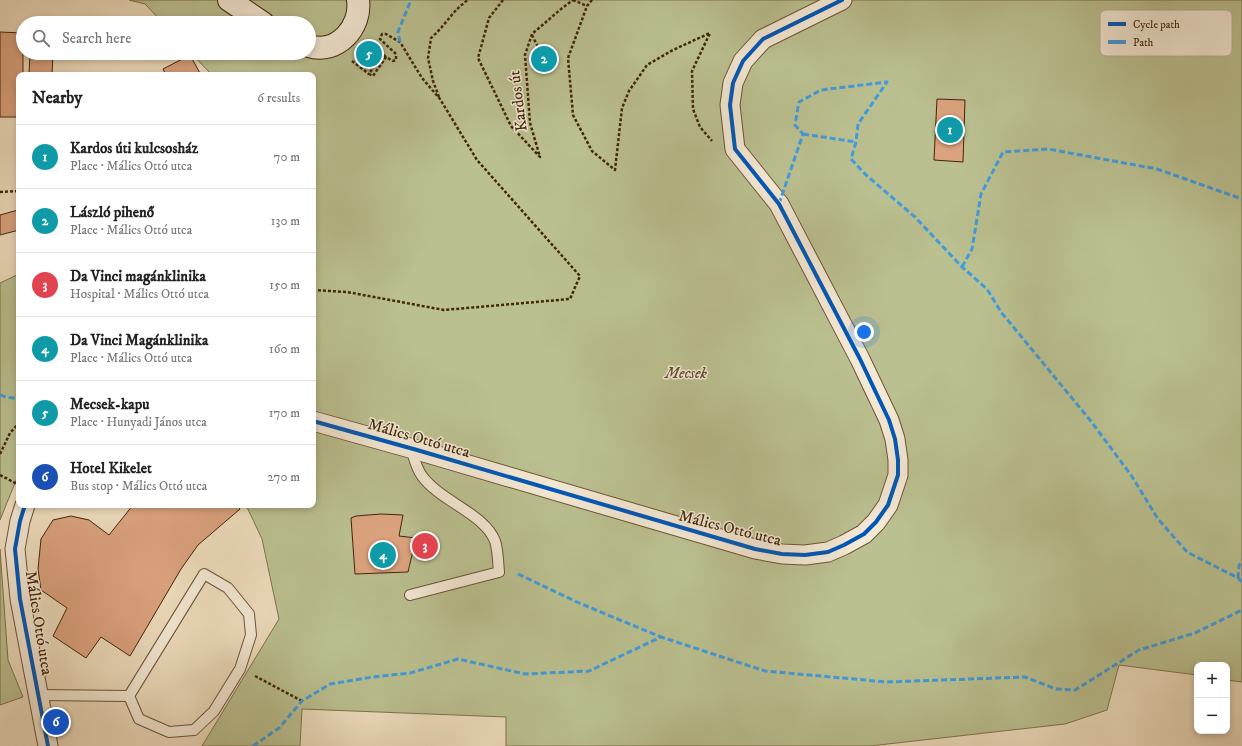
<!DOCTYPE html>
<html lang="en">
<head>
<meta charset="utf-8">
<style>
	body { margin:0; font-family:"IM FELL DW Pica",serif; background:#f6f6f6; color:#222 }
	.controls { position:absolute; right:12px; bottom:12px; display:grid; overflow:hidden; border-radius:8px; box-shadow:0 2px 6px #0003 }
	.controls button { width:36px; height:36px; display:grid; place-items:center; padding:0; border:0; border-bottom:1px solid #e0e0e0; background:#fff; color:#222; font:20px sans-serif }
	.you { position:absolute; left:864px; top:332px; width:14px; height:14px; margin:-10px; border:3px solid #fff; border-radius:50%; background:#1a73e8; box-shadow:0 0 0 6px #1a73e833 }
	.badge { display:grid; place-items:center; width:26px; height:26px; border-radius:50%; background:#8f2418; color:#fff; font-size:13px; font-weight:700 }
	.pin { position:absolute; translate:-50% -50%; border:2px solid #fff; box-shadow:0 1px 4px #0006 }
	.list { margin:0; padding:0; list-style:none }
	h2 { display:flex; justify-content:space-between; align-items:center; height:52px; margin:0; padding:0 16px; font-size:17px }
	h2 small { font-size:13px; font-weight:400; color:#767676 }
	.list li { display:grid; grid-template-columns:26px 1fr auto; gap:12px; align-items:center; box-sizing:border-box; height:64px; padding:0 16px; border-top:1px solid #e0e0e0 }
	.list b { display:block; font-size:15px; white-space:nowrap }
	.list p { margin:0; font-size:13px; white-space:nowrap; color:#767676 }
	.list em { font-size:13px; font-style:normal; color:#767676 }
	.icon { flex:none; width:22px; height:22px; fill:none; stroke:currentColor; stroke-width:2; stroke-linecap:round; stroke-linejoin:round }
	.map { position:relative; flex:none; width:1242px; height:746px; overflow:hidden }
	.search { position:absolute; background:#fff; box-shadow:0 2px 6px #0003; left:16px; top:16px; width:300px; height:44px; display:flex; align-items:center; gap:10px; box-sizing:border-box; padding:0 14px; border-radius:22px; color:#767676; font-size:15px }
	.panel { position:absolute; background:#fff; box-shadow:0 2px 6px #0003; left:16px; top:72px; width:300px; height:436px; border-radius:8px }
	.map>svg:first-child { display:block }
</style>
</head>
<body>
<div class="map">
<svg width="1242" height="746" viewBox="0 0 1242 746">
	<rect width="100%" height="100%" fill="#eeddbe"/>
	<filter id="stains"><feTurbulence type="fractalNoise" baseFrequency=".005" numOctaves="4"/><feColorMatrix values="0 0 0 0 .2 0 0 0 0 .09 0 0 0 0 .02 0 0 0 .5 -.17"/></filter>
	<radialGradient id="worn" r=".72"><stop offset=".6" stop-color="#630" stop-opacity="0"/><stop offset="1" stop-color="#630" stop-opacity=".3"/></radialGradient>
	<g fill="#bbc090" stroke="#7e734d">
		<polygon points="129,0 1242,0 1242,682 1227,680 1227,665 1197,665 1197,675 1119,665 1107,710 1065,724 870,746 506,746 506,717 302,709 300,746 202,746 279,619 262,539 246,505 313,505 313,75 212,75 191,53 309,53 309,23 163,23 145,4"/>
		<polygon points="19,274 19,473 0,520 0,283"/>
		<polygon points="0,549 8,660 23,697 0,705"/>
	</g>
	<g fill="#dca37f" stroke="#41260a">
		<polygon points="0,32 23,33 23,75 19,75 19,117 0,117"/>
		<polygon points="30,53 53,53 52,75 29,75"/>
		<polygon points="190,55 201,75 166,75 163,69"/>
		<polygon points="937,99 965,100 963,162 934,160"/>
		<polygon points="18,210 19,230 0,235 0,215"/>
		<polygon points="133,505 238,505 240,509 198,545 181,569 130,656 101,637 86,658 53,636 67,608 41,590 38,569 41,539 53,520 71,516 89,520 109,535"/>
		<polygon points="381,514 403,515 399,536 416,538 408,572 355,574 351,518 356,516"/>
	</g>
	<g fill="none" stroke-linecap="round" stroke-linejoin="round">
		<g stroke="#6c5437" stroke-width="12">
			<g id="lane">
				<path d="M410,595L499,572C498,562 498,550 495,541C485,514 440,501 422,476C416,468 414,458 411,448"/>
				<polyline points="39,695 129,696 139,719 169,732 194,730 214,711 240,669 251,635 249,614 228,588 204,574 129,696"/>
			</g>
		</g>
		<g stroke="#6c5437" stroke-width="21">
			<g id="street">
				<polyline points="313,421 417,450 755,549 782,554 805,555 828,552 844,545 864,534 876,522 888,505 898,475 898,460 895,439 889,420 860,359 779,204 735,149 730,105 733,83 743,61 763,39 842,0"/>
				<polyline points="25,505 20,521 15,549 20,599 48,746"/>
			</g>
		</g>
		<g stroke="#41260a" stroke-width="24">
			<g id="secondary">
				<polyline points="229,0 263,23"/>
				<path d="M309,46C337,55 362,27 358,0"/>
			</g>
		</g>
		<g stroke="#41260a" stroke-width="2.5" stroke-dasharray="3 2" stroke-linecap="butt">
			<polyline points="503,0 489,18 478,58 511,126 540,157 530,123 525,55 532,34 561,9 573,0"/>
			<polyline points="573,0 587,6"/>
			<polyline points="592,0 587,6 568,58 573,115 592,151 615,170 622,108 629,91 647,65 673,50 710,33 692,71 693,109 700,127 712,141"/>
			<polyline points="532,35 544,59"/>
			<polyline points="367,43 386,57"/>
			<polyline points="352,61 369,74"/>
			<path d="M439,97L433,81L428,58L431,38C445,26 453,10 468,0"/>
			<polyline points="0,192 19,191"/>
			<polyline points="313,290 347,292 444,310 570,299 580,276 477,160 440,99 422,78 400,42 386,34 382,34 380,39 396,54 396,60 393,61 386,57 373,76 369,74 376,63 360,52"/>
			<polyline points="0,454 10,433 19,423"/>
			<polyline points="0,475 19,485"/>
			<polyline points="255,676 302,701"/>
		</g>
		<use href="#lane" stroke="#f4e9d5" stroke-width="10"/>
		<use href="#street" stroke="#f4e9d5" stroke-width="19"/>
		<use href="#secondary" stroke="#f4e9d5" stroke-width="22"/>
		<g stroke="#3f9cde" stroke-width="3" stroke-dasharray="6 3" stroke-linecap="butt">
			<polyline points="400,42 398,32 411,0"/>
			<polyline points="803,134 856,142"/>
			<polyline points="779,204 803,134 795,125 799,102 821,90 887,82 858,124 856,142 851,159 866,175 915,217 962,267 987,289 1001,312 1090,420 1131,475 1158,519 1187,552 1238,578 1242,582"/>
			<polyline points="962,267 972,249 981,194 1003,152 1048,149 1157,169 1242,199"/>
			<polyline points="0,395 6,397 19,399"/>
			<polyline points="518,574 579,603 661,637"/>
			<polyline points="1238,578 1239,566 1242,560"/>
			<polyline points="253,746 279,728 302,701 330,684 373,677 410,673 458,659 525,674 589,671 661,637 765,671 887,682 1025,677 1056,689 1075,690 1139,650 1195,633 1242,610"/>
		</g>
		<g stroke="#f4e9d5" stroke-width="6">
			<g id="cycleway">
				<polyline points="313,421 417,450 755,549 782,554 805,555 828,552 844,545 864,534 876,522 888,505 898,475 898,460 895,439 889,420 860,359 779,204 735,149 730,105 733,83 743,61 763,39 842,0"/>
				<polyline points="25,505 20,521 15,549 20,599 48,746"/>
			</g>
		</g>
		<use href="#cycleway" stroke="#0057b8" stroke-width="4"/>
	</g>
	<g text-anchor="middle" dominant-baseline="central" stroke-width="3" stroke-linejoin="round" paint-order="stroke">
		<g font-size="16" fill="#41260a" stroke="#f4e9d5">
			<text transform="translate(518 101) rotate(-97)">Kardos út</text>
			<text transform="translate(419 438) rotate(16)">Málics Ottó utca</text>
			<text transform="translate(730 528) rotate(14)">Málics Ottó utca</text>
			<text transform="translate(39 623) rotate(81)">Málics Ottó utca</text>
		</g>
		<g font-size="16" font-style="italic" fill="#604c2c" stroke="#f4e9d5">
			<text x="686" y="373">Mecsek</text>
		</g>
	</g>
	<rect x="1100" y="10" width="132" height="46" rx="6" fill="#f4e9d5" stroke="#beae98" stroke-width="1"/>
	<rect x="1108" y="22" width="18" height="4" fill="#0057b8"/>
	<rect x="1108" y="40" width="18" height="4" fill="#3f9cde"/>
	<g font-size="11" fill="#41260a">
		<text x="1133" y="28">Cycle path</text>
		<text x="1133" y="46">Path</text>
	</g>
	<rect width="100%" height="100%" filter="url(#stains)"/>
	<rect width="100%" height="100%" fill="url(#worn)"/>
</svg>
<div class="controls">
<button>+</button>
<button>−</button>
</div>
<div class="you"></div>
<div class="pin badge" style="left:950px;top:130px;background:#0f9aa8">1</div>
<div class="pin badge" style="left:544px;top:59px;background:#0f9aa8">2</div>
<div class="pin badge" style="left:425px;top:546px;background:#e0444e">3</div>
<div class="pin badge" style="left:383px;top:555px;background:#0f9aa8">4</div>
<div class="pin badge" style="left:369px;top:54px;background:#0f9aa8">5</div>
<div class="pin badge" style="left:56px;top:722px;background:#1a4fb4">6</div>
<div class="search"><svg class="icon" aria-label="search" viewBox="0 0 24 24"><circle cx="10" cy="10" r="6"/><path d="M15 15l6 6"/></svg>Search here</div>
<section class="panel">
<h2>Nearby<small>6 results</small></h2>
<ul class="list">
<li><span class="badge" style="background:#0f9aa8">1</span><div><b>Kardos úti kulcsosház</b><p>Place · Málics Ottó utca</p></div><em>70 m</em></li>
<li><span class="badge" style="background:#0f9aa8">2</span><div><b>László pihenő</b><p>Place · Málics Ottó utca</p></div><em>130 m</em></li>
<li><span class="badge" style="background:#e0444e">3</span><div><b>Da Vinci magánklinika</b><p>Hospital · Málics Ottó utca</p></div><em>150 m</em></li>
<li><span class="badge" style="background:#0f9aa8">4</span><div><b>Da Vinci Magánklinika</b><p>Place · Málics Ottó utca</p></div><em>160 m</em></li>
<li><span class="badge" style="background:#0f9aa8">5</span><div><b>Mecsek-kapu</b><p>Place · Hunyadi János utca</p></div><em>170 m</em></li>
<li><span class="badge" style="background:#1a4fb4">6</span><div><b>Hotel Kikelet</b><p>Bus stop · Málics Ottó utca</p></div><em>270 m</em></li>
</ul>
</section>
</div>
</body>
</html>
